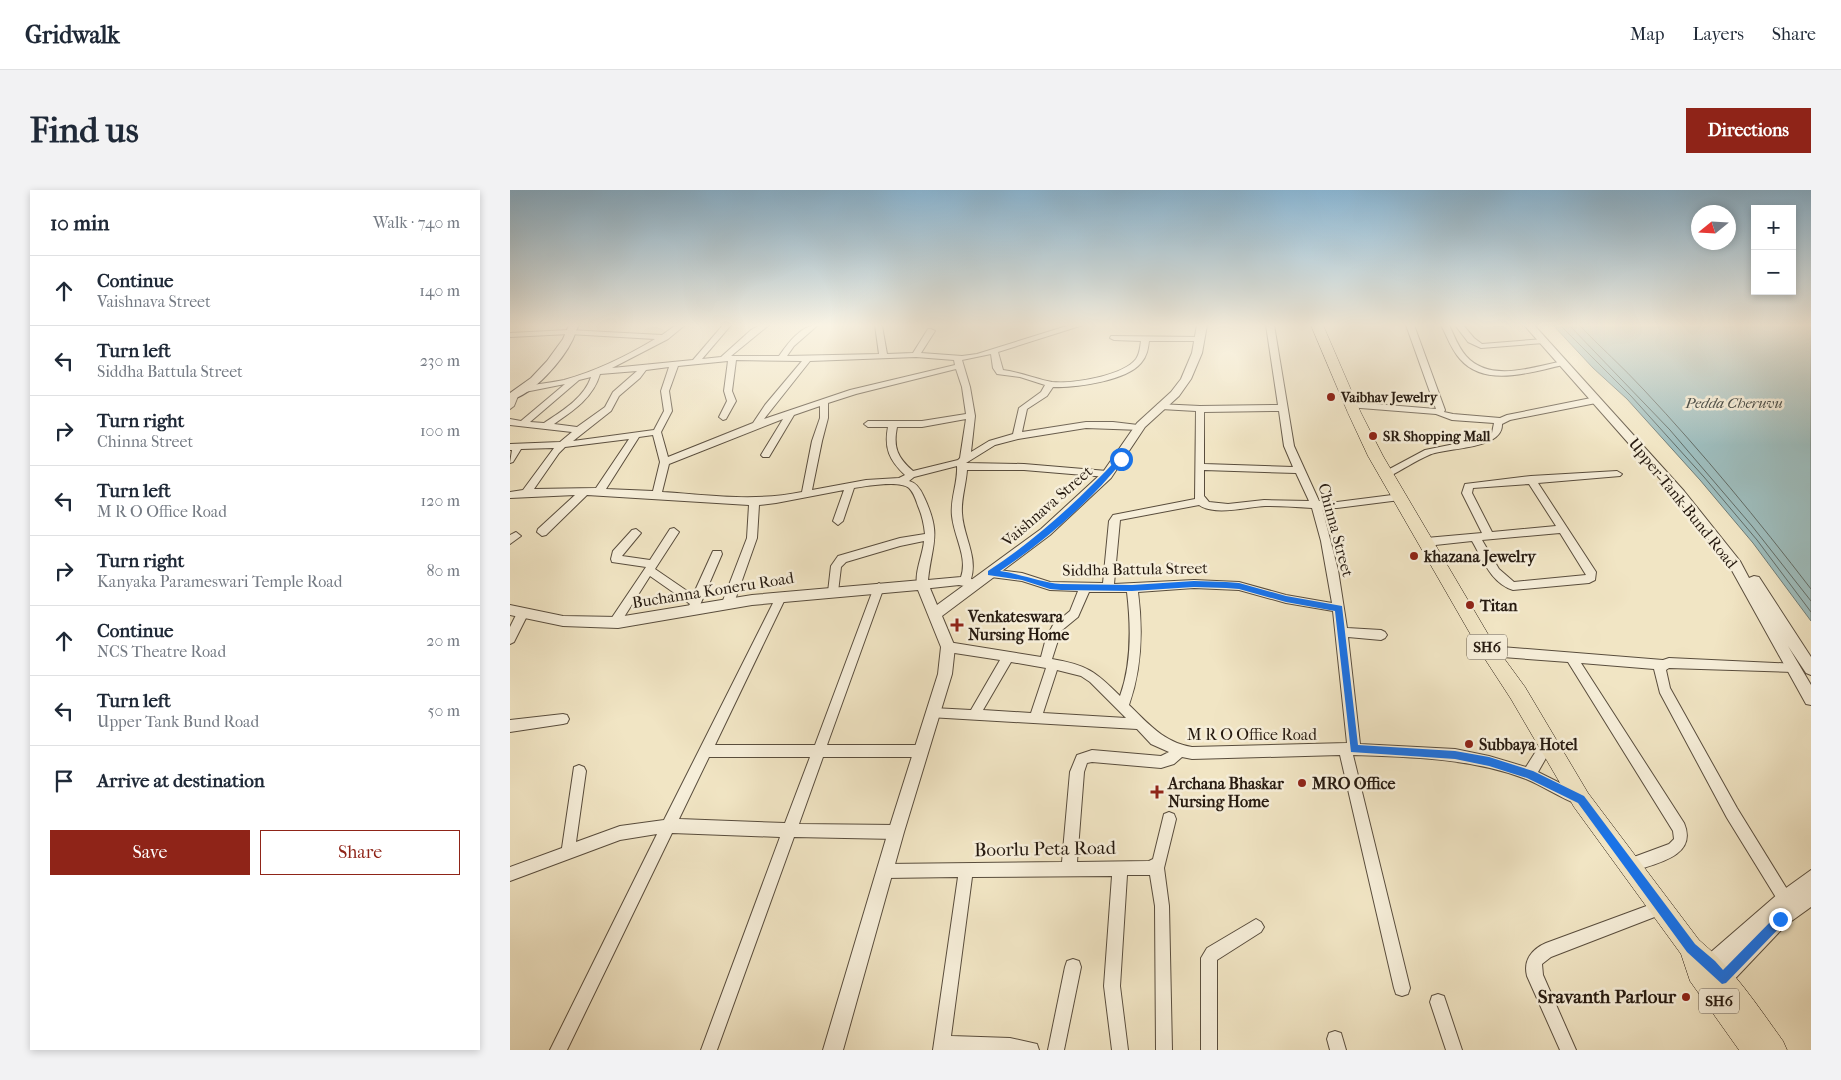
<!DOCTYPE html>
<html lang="en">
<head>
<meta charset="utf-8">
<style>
	body { margin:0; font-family:"IM FELL French Canon",serif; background:#f2f2f3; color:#1f2937 }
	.controls { position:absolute; right:15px; top:15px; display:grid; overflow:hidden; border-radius:0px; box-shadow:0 2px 8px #0003 }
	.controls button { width:45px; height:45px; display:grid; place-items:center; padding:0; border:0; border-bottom:1px solid #e0e1e3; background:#fff; color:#1f2937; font:25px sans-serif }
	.compass { position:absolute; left:1181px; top:15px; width:45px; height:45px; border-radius:50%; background:#fff; box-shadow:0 2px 8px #0003; rotate:252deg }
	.stop { position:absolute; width:15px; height:15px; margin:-11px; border:4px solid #1a73e8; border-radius:50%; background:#fff }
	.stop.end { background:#1a73e8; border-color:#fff; box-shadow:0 1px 5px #0008 }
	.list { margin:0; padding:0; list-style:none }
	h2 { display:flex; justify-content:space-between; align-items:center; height:65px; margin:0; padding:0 20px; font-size:21px }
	h2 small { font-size:16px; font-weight:400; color:#747a83 }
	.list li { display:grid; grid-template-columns:32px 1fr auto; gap:15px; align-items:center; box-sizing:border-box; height:70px; padding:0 20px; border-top:1px solid #e0e1e3 }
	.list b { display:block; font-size:19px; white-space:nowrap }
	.list p { margin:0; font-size:16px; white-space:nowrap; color:#747a83 }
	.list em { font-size:16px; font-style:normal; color:#747a83 }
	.actions { display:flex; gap:10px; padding:15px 20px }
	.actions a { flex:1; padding:11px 0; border:1px solid #8f2418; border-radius:0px; text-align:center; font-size:18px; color:#8f2418 }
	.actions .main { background:#8f2418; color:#fff }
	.icon { flex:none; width:28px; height:28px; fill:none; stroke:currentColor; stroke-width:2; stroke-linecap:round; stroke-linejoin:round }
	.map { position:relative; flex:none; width:1301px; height:860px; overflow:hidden; border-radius:0px }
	header { display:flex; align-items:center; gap:30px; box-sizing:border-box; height:70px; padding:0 25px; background:#fff; border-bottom:1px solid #e0e1e3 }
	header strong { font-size:24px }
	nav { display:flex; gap:28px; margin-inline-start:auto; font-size:18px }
	.intro { display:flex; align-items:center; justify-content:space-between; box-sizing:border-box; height:120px; padding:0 30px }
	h1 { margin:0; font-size:35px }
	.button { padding:12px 22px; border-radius:0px; background:#8f2418; color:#fff; font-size:18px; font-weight:700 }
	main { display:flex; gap:30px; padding:0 30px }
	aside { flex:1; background:#fff; border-radius:0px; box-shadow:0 2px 8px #0003 }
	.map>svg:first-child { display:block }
</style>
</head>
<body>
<header>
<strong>Gridwalk</strong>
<nav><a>Map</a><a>Layers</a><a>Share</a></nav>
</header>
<div class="intro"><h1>Find us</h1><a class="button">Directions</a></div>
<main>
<aside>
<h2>10 min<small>Walk · 740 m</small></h2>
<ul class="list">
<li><svg class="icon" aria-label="ahead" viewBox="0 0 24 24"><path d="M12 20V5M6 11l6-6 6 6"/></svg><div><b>Continue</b><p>Vaishnava Street</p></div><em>140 m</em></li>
<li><svg class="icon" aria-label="left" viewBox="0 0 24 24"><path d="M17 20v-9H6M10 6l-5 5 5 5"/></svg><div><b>Turn left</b><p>Siddha Battula Street</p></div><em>230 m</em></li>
<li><svg class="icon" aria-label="right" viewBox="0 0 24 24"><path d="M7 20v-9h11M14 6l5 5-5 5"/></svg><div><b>Turn right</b><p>Chinna Street</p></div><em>100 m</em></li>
<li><svg class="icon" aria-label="left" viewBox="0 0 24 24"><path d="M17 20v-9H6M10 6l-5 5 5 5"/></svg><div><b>Turn left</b><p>M R O Office Road</p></div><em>120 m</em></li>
<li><svg class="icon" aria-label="right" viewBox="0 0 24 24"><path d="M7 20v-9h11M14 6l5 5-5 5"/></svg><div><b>Turn right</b><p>Kanyaka Parameswari Temple Road</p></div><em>80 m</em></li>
<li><svg class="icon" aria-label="ahead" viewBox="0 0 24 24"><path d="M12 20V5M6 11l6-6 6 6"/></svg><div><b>Continue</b><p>NCS Theatre Road</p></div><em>20 m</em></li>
<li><svg class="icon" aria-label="left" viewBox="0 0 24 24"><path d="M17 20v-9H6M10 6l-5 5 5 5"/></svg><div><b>Turn left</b><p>Upper Tank Bund Road</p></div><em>50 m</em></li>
<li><svg class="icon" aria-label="arrive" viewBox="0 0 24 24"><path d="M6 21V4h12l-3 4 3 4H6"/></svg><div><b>Arrive at destination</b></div></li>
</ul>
<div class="actions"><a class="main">Save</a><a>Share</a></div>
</aside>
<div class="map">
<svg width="1301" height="860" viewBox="0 0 1301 860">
	<rect width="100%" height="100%" fill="#f1e5c4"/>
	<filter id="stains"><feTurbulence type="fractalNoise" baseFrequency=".004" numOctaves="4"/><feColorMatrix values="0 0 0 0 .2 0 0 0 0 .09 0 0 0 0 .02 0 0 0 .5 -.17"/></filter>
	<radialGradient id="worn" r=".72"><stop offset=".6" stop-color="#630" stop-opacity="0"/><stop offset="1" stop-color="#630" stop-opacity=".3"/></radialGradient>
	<polygon fill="#9ebdbd" stroke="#6e7c78" points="1043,135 1301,135 1301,431 1243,353 1190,290 1117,209 1083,178"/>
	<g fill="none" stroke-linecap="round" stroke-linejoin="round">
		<g stroke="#626c66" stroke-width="1">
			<polyline points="1050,135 1121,206 1194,287 1247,350 1301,422"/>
			<polyline points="1059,135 1160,240 1242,336 1301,411"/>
			<path d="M1069,135C1090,157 1113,177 1134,200C1193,263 1248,330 1301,399"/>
		</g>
		<g stroke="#594d3d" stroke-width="2">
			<g id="minor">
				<path d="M166,135H175L158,149L102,178L183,170L213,135H221L192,169L211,167L241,140L250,135H259L221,166H269C278,153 291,135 308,135L284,156L277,166L369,164L365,135L372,136L377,164L403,163L418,139H421L425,141L411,163L452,166L467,164L560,135H573L488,162L493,180C510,182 526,189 542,192C562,194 613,186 626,169C630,163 630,157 631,151L604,150L600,148L601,146L690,147L694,149L690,151H639C638,159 637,166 631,173C616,191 565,198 543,197L537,206L517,219L512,242L576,232H603L628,235L631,236V240L576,238L508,249L485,255L456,273L514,274L597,281L602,284L597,287L514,280H457C456,295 451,309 452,323C453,346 468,366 461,389L469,391L470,394L469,397L465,398L449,395L412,399L408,398C403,385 413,365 414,351L390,356L336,372L331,377L328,402L323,406L319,405L318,402L321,376L328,366L390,348L415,344C414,334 412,325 408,316C406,310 404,303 399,298C390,290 356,296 344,298L333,331L328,335L323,331L334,300L266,313L249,315L247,348L224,413L218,417L212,413L237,348L239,315L77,305L36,345L32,346L27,342L28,339L65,305L0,308V302L13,300L44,258L11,259L3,272L0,273L2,260H0V254L50,252L62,242L0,235V229L11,231L55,194L15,202L11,199L12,197C26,194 40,193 54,190C86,181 117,166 145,149L59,144L0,147V143L59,140L152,145ZM481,164L483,178L487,184L510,187L535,195L531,202L509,218L503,244L479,251L461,262L465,226L460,197L452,170ZM406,167L444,170L445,175L340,200L254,229L300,171ZM226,170L292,171L255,215L243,233L158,267L151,242L162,221L159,201L168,176L218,171L214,201L217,211L209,227L213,230L216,229L226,211L222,201ZM159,177L151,201L154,221L144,240L63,251L101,221L109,206L130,188L136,180ZM446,179L452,197L456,224L412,231H358L354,234L358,237H378C374,258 379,270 395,285L389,288L356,290L302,300L312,251L318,228V213L346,204ZM127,181L103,202L95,217L67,237L44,234C63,221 83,208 90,184ZM81,187C74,208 52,221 34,233L20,232L69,190ZM310,216V228L302,251L292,302C243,312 201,305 152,302L159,274L273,229L251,265L253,267H259L284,225ZM456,229L450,268L448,270L403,281C387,267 383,257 387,237H412ZM143,245L150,272L143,301L96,299L129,247ZM119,249L86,298L24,299L49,263L55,257ZM447,276C448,293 440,309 442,326C444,347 458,367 451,387L418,390C422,353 432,345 414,307C411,300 407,293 399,291L404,287Z"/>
				<path d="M756,135H764L784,256L809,311L827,312L890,304L895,307L890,310L827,318H812L828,380L837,438L871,440L875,442L877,445L875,448L871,450L838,447L850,554L945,559L979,566L1016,577L1033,550L1038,548L1043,550L1044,554L1028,582L1072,604L1074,608L1072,612L1067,614C1049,607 1033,596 1016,589C961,568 901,567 843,565L900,798L898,804L892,806L886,804L884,798L830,565L682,569L672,567L664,574L651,578L582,572L577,573L574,582L567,672L639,671L643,669L654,624L659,622L664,624L666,629L654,678L659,716L662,860H646L645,716L640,685H617L610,796L618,860H602L594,796L602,686L462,687L441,846L500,848L527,854L529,860H423L448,687L375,688L370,686L368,681L370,676L375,674L552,672L560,582L567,565L582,560L651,566L659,562L641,554L627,539L419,527L417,523L419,519L423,518L461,520L490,470L438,462L434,460L432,457L434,454L438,452L531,467L536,448L543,435L560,421L568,401L540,400L512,391L481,387L476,383L477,380L481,379L512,383L540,392L593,393L599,331L603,325L685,309L686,221L651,219L647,216L648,214L690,216L768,215ZM769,221L774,256L783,277L694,274V222ZM694,280L786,283L799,311L754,310L718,314L699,312L694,306ZM689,315C704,326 737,317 755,316C770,316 786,317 802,318L811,351L822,413L776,405L729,392L684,390L604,394L610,330ZM684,398L729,400L776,413L823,421L837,553L682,557C653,552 639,534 619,515C632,478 633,440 628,402ZM579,402H617C621,436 622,473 610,506C585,481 577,475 542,469L551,441L568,427ZM501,472L536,478L521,523L473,520ZM547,480L571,486L580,492L616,528L533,523Z"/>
				<path d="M896,135H904L935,220L934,222L943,224L990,228L997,225L1086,207L1090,210L1086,213L1000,230L992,234C993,260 937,257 919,265C905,271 892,280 878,287H872V283L915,260L969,249L982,243L984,233L942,230L926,224L838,217V213L841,212L926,219Z"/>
				<path d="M931,135H939C944,145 948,157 956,166C980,193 1023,177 1053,171L1057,173L1053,175C1021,182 975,198 950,169C941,159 937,146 931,135Z"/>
				<polygon points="945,135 953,135 964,148 972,154 1034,149 1038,151 1034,153 971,158 958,152"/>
				<polygon points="0,203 8,206 4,216 0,219"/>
				<path d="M1107,281L1112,284L1110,286L1028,293L1086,382L1085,390L1079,393L1003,400C981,393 973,370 962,351L916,356L911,352L916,348L972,343L952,303L955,294L1021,286ZM1019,294L1046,336L982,342L962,303L963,298ZM1050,343L1076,385L1004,392L989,379L972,350Z"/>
				<polygon points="164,338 169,342 145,379 183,405 203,361 211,361 212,364 187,422 179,422 177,419 180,414 140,386 109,435 101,435 99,432 101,429 136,377 102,372 101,369 103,361 122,340 126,339 131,343 112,366 140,370 160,339"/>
				<polygon points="6,342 11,346 0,354 0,345"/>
				<path d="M369,393L374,397L317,555H411L416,557L417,561L416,565L411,567H313L289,634L386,635L391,637L393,642L391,647L386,649L284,647L207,860H191L270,647L162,643L57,860H40L147,644L110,650L0,691V677L52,658L64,577L69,575L74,577L76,581L66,652L110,636L154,630L266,407L271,403L276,407L205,555H305L364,397ZM199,567H300L275,633L169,629Z"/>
				<polygon points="12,420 16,421 18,424 4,452 0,454 0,437 8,421"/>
				<path d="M979,456L1153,470L1159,468L1287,474L1289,477L1287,480L1283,482L1159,478L1156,480L1160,498L1227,618L1280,704L1282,709L1280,714L1275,716L1270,714L1217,628L1150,503L1144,479L1071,473L1174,633C1189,668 1142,674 1118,683L1113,681L1111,676L1113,671L1159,654L1164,649L1163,641L1058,472L979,466L975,464L973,461L975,458Z"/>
				<polygon points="53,524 57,525 59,529 57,533 53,534 0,542 0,530"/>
				<path d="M1150,711L1155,713L1157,718L1155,723L1041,767L1032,774L1033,785L1066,860H1050L1017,786C1013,770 1022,759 1036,753Z"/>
				<polygon points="746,729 751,732 754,737 751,742 707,770 707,860 691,860 691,768 697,758"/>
				<polygon points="563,769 569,771 571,777 554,860 538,860 555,777 557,771"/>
				<polygon points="928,804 934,806 952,860 936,860 920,812 922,806"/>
				<polygon points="825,841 831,843 836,860 820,860 817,849 819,843"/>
			</g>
		</g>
		<g stroke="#594d3d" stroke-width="2">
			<g id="tertiary">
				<polygon points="687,135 697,135 692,163 681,189 669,206 635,237 601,288 540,345 432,426 445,457 442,484 394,642 333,860 313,860 378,642 428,484 431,457 408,400 242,415 108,438 53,436 0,425 0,415 53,426 108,427 242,405 412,390 417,391 427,415 531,339 593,282 627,233 661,202 671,189 682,163"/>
				<polygon points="1014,135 1024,135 1174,301 1230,371 1239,388 1244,386 1249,387 1301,467 1301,485 1296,483 1278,456 1301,495 1301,515 1296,514 1220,377 1166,307"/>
				<polygon points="1301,680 1301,717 1276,735 1219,795 1206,802 1199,799 1196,792 1199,787 1194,789 1187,786 1184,779 1187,772 1194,768 1269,703"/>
			</g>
		</g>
		<g stroke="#261a10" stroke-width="2">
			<path id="secondary" d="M59,135H69C66,140 65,144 63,149C53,170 23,205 0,210V203L21,188L37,171L53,149Z"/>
		</g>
		<g stroke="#261a10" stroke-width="1">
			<path id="primary" d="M801,135H813L851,223L873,266L985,456L1015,497L1078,603L1189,750C1223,778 1247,815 1273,851L1277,860H1229L1180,791L1171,764L1064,617L1001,509L973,466L858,266L838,223Z"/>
		</g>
		<use href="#minor" fill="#f6eed9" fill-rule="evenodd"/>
		<use href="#tertiary" fill="#f6eed9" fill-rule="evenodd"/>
		<use href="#secondary" fill="#f6eed9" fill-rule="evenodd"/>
		<use href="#primary" fill="#f1e5c4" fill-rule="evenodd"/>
	</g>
	<linearGradient id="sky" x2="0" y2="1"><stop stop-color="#8ab8d7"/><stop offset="0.53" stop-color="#f9f3e4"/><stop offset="1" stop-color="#f9f3e4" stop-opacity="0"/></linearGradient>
	<rect width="1301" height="255" fill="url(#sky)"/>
	<path fill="#1a73e8" d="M608,268L614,269C580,312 535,351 490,381C511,384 530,392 551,394L622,395L684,391L716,392L729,393L776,406L832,416L848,555L945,561L979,567L1023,581L1074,606L1185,754L1205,771L1213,780L1266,726L1270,724L1274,726L1275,729L1274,733L1216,793L1212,794L1177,762L1068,613L1017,588L979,576L945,569L841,562L825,421L776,412L729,399L716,398L684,397L622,401L551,400L540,399L512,390L478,385V381C527,349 569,310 608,268Z"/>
	<g fill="#8f2418" stroke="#f6eed9" stroke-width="2">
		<circle cx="821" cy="207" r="5"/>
		<circle cx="863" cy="246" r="5"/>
		<circle cx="904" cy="366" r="5"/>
		<circle cx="960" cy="415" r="5"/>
		<path d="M444.5 427.5h5v5h5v5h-5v5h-5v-5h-5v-5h5z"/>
		<circle cx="959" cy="554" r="5"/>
		<circle cx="792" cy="593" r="5"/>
		<path d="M644.5 594.5h5v5h5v5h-5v5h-5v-5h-5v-5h5z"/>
		<circle cx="1176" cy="807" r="5"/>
	</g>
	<g text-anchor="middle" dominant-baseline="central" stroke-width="5" stroke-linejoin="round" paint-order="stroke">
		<g font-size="14" font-weight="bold" fill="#261a10" stroke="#f6eed9" text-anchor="start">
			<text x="831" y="207">Vaibhav Jewelry</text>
			<text x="873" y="246">SR Shopping Mall</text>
		</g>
		<g font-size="15" font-style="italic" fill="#50534d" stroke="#f6eed9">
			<text x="1224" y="213">Pedda Cheruvu</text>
		</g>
		<g fill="#f6eed9" stroke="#645a4c" stroke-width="1">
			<rect x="957" y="444.5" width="40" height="25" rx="4"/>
			<rect x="1189" y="798.5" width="40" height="25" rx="4"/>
		</g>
		<g font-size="15" font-weight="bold" fill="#261a10">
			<text x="977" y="457">SH6</text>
			<text x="1209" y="811">SH6</text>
		</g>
		<g font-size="16" fill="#261a10" stroke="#f6eed9">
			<text transform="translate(1173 313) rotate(51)">Upper Tank Bund Road</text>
			<text transform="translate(537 316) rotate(-41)">Vaishnava Street</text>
			<text transform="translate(826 340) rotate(75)">Chinna Street</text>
			<text transform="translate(625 379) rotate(-1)">Siddha Battula Street</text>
			<text transform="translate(203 400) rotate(-9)">Buchanna Koneru Road</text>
			<text x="742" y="544">M R O Office Road</text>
		</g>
		<g font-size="16" font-weight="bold" fill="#261a10" stroke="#f6eed9" text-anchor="start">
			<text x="914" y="366">khazana Jewelry</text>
			<text x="970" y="415">Titan</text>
			<text x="458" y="426">Venkateswara<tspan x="458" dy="18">Nursing Home</tspan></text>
			<text x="969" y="554">Subbaya Hotel</text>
			<text x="658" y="593">Archana Bhaskar<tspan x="658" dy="18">Nursing Home</tspan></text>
			<text x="802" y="593">MRO Office</text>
		</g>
		<g font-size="19" fill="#261a10" stroke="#f6eed9">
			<text transform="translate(535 659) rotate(-1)">Boorlu Peta Road</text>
		</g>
		<g font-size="19" font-weight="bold" fill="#261a10" stroke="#f6eed9" text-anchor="end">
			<text x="1166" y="807">Sravanth Parlour</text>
		</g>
	</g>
	<rect width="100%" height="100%" filter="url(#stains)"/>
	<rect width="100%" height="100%" fill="url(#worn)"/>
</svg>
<div class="controls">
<button>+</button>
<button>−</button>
</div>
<svg class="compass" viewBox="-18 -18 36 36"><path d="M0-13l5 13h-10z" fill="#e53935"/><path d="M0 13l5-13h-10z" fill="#747a83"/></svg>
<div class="stop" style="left:611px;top:269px"></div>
<div class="stop end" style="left:1270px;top:729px"></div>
</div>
</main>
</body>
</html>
